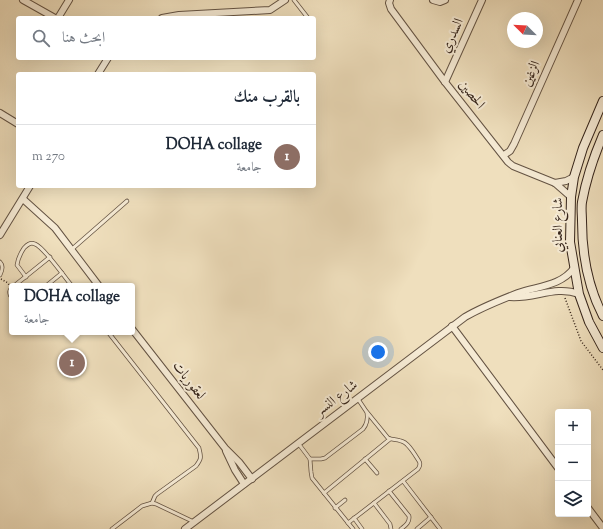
<!DOCTYPE html>
<html lang="ar">
<head>
<meta charset="utf-8">
<style>
	body { margin:0; font-family:"Sorts Mill Goudy",Amiri,serif; background:#f2f2f3; color:#1f2937; direction:rtl }
	.controls { position:absolute; right:12px; bottom:12px; display:grid; overflow:hidden; border-radius:4px; box-shadow:0 4px 16px #0002 }
	.controls button { width:36px; height:36px; display:grid; place-items:center; padding:0; border:0; border-bottom:1px solid #e0e1e3; background:#fff; color:#1f2937; font:20px sans-serif }
	.compass { position:absolute; left:507px; top:12px; width:36px; height:36px; border-radius:50%; background:#fff; box-shadow:0 4px 16px #0002; rotate:294deg }
	.you { position:absolute; left:378px; top:352px; width:14px; height:14px; margin:-10px; border:3px solid #fff; border-radius:50%; background:#1a73e8; box-shadow:0 0 0 6px #1a73e833 }
	.badge { display:grid; place-items:center; width:26px; height:26px; border-radius:50%; background:#8f2418; color:#fff; font-size:13px; font-weight:700 }
	.pin { position:absolute; translate:-50% -50%; border:2px solid #fff; box-shadow:0 1px 4px #0006 }
	.popup { position:absolute; left:9px; top:283px; width:126px; height:52px; box-sizing:border-box; display:grid; place-content:center; border-radius:4px; background:#fff; filter:drop-shadow(0 1px 3px #0005); font-size:13px; white-space:nowrap; color:#747a83 }
	.popup b { font-size:15px; color:#1f2937 }
	.popup::after { content:''; position:absolute; left:50%; top:100%; margin-left:-8px; border:8px solid transparent; border-top-color:#fff }
	.list { margin:0; padding:0; list-style:none }
	h2 { display:flex; justify-content:space-between; align-items:center; height:52px; margin:0; padding:0 16px; font-size:17px }
	h2 small { font-size:13px; font-weight:400; color:#747a83 }
	.list li { display:grid; grid-template-columns:26px 1fr auto; gap:12px; align-items:center; box-sizing:border-box; height:64px; padding:0 16px; border-top:1px solid #e0e1e3 }
	.list b { display:block; font-size:15px; white-space:nowrap }
	.list p { margin:0; font-size:13px; white-space:nowrap; color:#747a83 }
	.list em { font-size:13px; font-style:normal; color:#747a83 }
	.icon { flex:none; width:22px; height:22px; fill:none; stroke:currentColor; stroke-width:2; stroke-linecap:round; stroke-linejoin:round }
	.map { position:relative; flex:none; width:603px; height:529px; overflow:hidden; direction:ltr }
	.search { position:absolute; background:#fff; box-shadow:0 4px 16px #0002; left:16px; top:16px; width:300px; height:44px; display:flex; align-items:center; gap:10px; box-sizing:border-box; padding:0 14px; border-radius:4px; color:#747a83; font-size:15px }
	.panel { position:absolute; background:#fff; box-shadow:0 4px 16px #0002; left:16px; top:72px; width:300px; height:116px; border-radius:4px; direction:rtl }
	.map>svg:first-child { display:block }
</style>
</head>
<body>
<div class="map">
<svg width="603" height="529" viewBox="0 0 603 529">
	<rect width="100%" height="100%" fill="#efdfbd"/>
	<filter id="stains"><feTurbulence type="fractalNoise" baseFrequency=".005" numOctaves="4"/><feColorMatrix values="0 0 0 0 .2 0 0 0 0 .09 0 0 0 0 .02 0 0 0 .5 -.17"/></filter>
	<radialGradient id="worn" r=".72"><stop offset=".6" stop-color="#630" stop-opacity="0"/><stop offset="1" stop-color="#630" stop-opacity=".3"/></radialGradient>
	<g fill="none" stroke-linecap="round" stroke-linejoin="round">
		<g stroke="#645343" stroke-width="4.5">
			<g id="lane">
				<polyline points="294,0 308,18"/>
				<polyline points="71,250 127,201"/>
				<path d="M0,262C4,266 2,271 0,275"/>
				<path d="M26,277L17,265C18,258 20,254 24,248C27,245 30,242 35,244C44,247 65,278 72,286"/>
				<polyline points="14,286 50,257"/>
				<polyline points="46,286 62,273"/>
				<path d="M12,288C8,291 9,294 12,298"/>
				<path d="M108,332L199,448C201,457 202,458 196,466L157,494L155,496L152,503"/>
				<polyline points="298,443 310,459 311,472 312,478 353,529"/>
				<path d="M310,459H321L325,458L363,429C367,424 368,419 367,413"/>
				<polyline points="365,459 377,473"/>
				<polyline points="403,481 440,529"/>
				<path d="M389,491L409,516C410,522 406,525 401,529"/>
				<polyline points="324,493 390,439"/>
				<polyline points="374,503 390,524 391,529"/>
				<polyline points="335,508 345,500"/>
				<polyline points="354,518 362,529"/>
				<path d="M348,523L418,469C420,466 421,464 419,461C415,455 408,442 401,441C396,439 392,440 388,438L366,411L358,399"/>
				<polyline points="112,529 142,506 152,503 156,504 194,522"/>
				<polyline points="417,529 431,517"/>
			</g>
		</g>
		<g stroke="#645343" stroke-width="8">
			<g id="street">
				<polyline points="23,0 55,18"/>
				<polyline points="390,0 389,3 391,9 445,82 508,162 513,166 555,183 571,197"/>
				<polyline points="433,0 440,2 445,0"/>
				<polyline points="58,18 69,0"/>
				<polyline points="162,18 179,15 270,10 285,0"/>
				<polyline points="98,74 108,58"/>
				<polyline points="445,82 482,0"/>
				<polyline points="0,113 18,124"/>
				<polyline points="504,155 510,151 514,144 578,0"/>
				<polyline points="555,183 566,181 574,177"/>
				<polyline points="23,199 55,228 99,286"/>
				<polyline points="0,235 30,186"/>
				<path d="M510,297C535,299 555,285 579,294"/>
				<polyline points="452,326 558,468"/>
				<polyline points="132,329 225,448 239,462 252,479"/>
				<polyline points="226,451 235,470 244,484"/>
				<polyline points="588,508 603,528"/>
				<path d="M185,529L465,317C482,307 500,300 518,293C538,286 561,286 574,268"/>
			</g>
		</g>
		<g stroke="#35241a" stroke-width="10">
			<g id="secondary">
				<polyline points="603,101 583,148 574,177 571,197 570,242 579,294 589,322 603,348"/>
				<path d="M603,135C594,156 586,180 582,202C581,208 582,215 582,221C582,253 588,287 603,316"/>
			</g>
		</g>
		<g stroke="#35241a" stroke-width="1.5" stroke-dasharray="1 2" stroke-linecap="butt">
			<polyline points="1,279 8,283 9,285"/>
			<polyline points="565,298 581,341 603,370"/>
		</g>
		<use href="#lane" stroke="#f5ead4" stroke-width="3"/>
		<use href="#street" stroke="#f5ead4" stroke-width="6"/>
		<use href="#secondary" stroke="#f5ead4" stroke-width="8"/>
	</g>
	<g text-anchor="middle" dominant-baseline="central" stroke-width="4" stroke-linejoin="round" paint-order="stroke">
		<g font-size="14" fill="#35241a" stroke="#f5ead4">
			<text transform="translate(453 36) rotate(-66)">السدري</text>
			<text transform="translate(532 74) rotate(-66)">الزغين</text>
			<text transform="translate(471 95) rotate(51)">الحصين</text>
			<text transform="translate(559 225) rotate(-90)">شارع العنابي</text>
			<text transform="translate(188 381) rotate(52)">لعقوريات</text>
			<text transform="translate(337 399) rotate(-37)">شارع النسر</text>
		</g>
	</g>
	<rect width="100%" height="100%" filter="url(#stains)"/>
	<rect width="100%" height="100%" fill="url(#worn)"/>
</svg>
<div class="controls">
<button>+</button>
<button>−</button>
<button><svg class="icon" aria-label="layers" viewBox="0 0 24 24"><path d="M12 4l9 5-9 5-9-5zM3 14l9 5 9-5"/></svg></button>
</div>
<svg class="compass" viewBox="-18 -18 36 36"><path d="M0-13l5 13h-10z" fill="#e53935"/><path d="M0 13l5-13h-10z" fill="#747a83"/></svg>
<div class="you"></div>
<div class="pin badge" style="left:72px;top:363px;background:#8d6e63">1</div>
<div class="popup"><b>DOHA collage</b>جامعة</div>
<div class="search"><svg class="icon" aria-label="search" viewBox="0 0 24 24"><circle cx="10" cy="10" r="6"/><path d="M15 15l6 6"/></svg>ابحث هنا</div>
<section class="panel">
<h2>بالقرب منك<small></small></h2>
<ul class="list">
<li><span class="badge" style="background:#8d6e63">1</span><div><b>DOHA collage</b><p>جامعة</p></div><em>270 m</em></li>
</ul>
</section>
</div>
</body>
</html>
